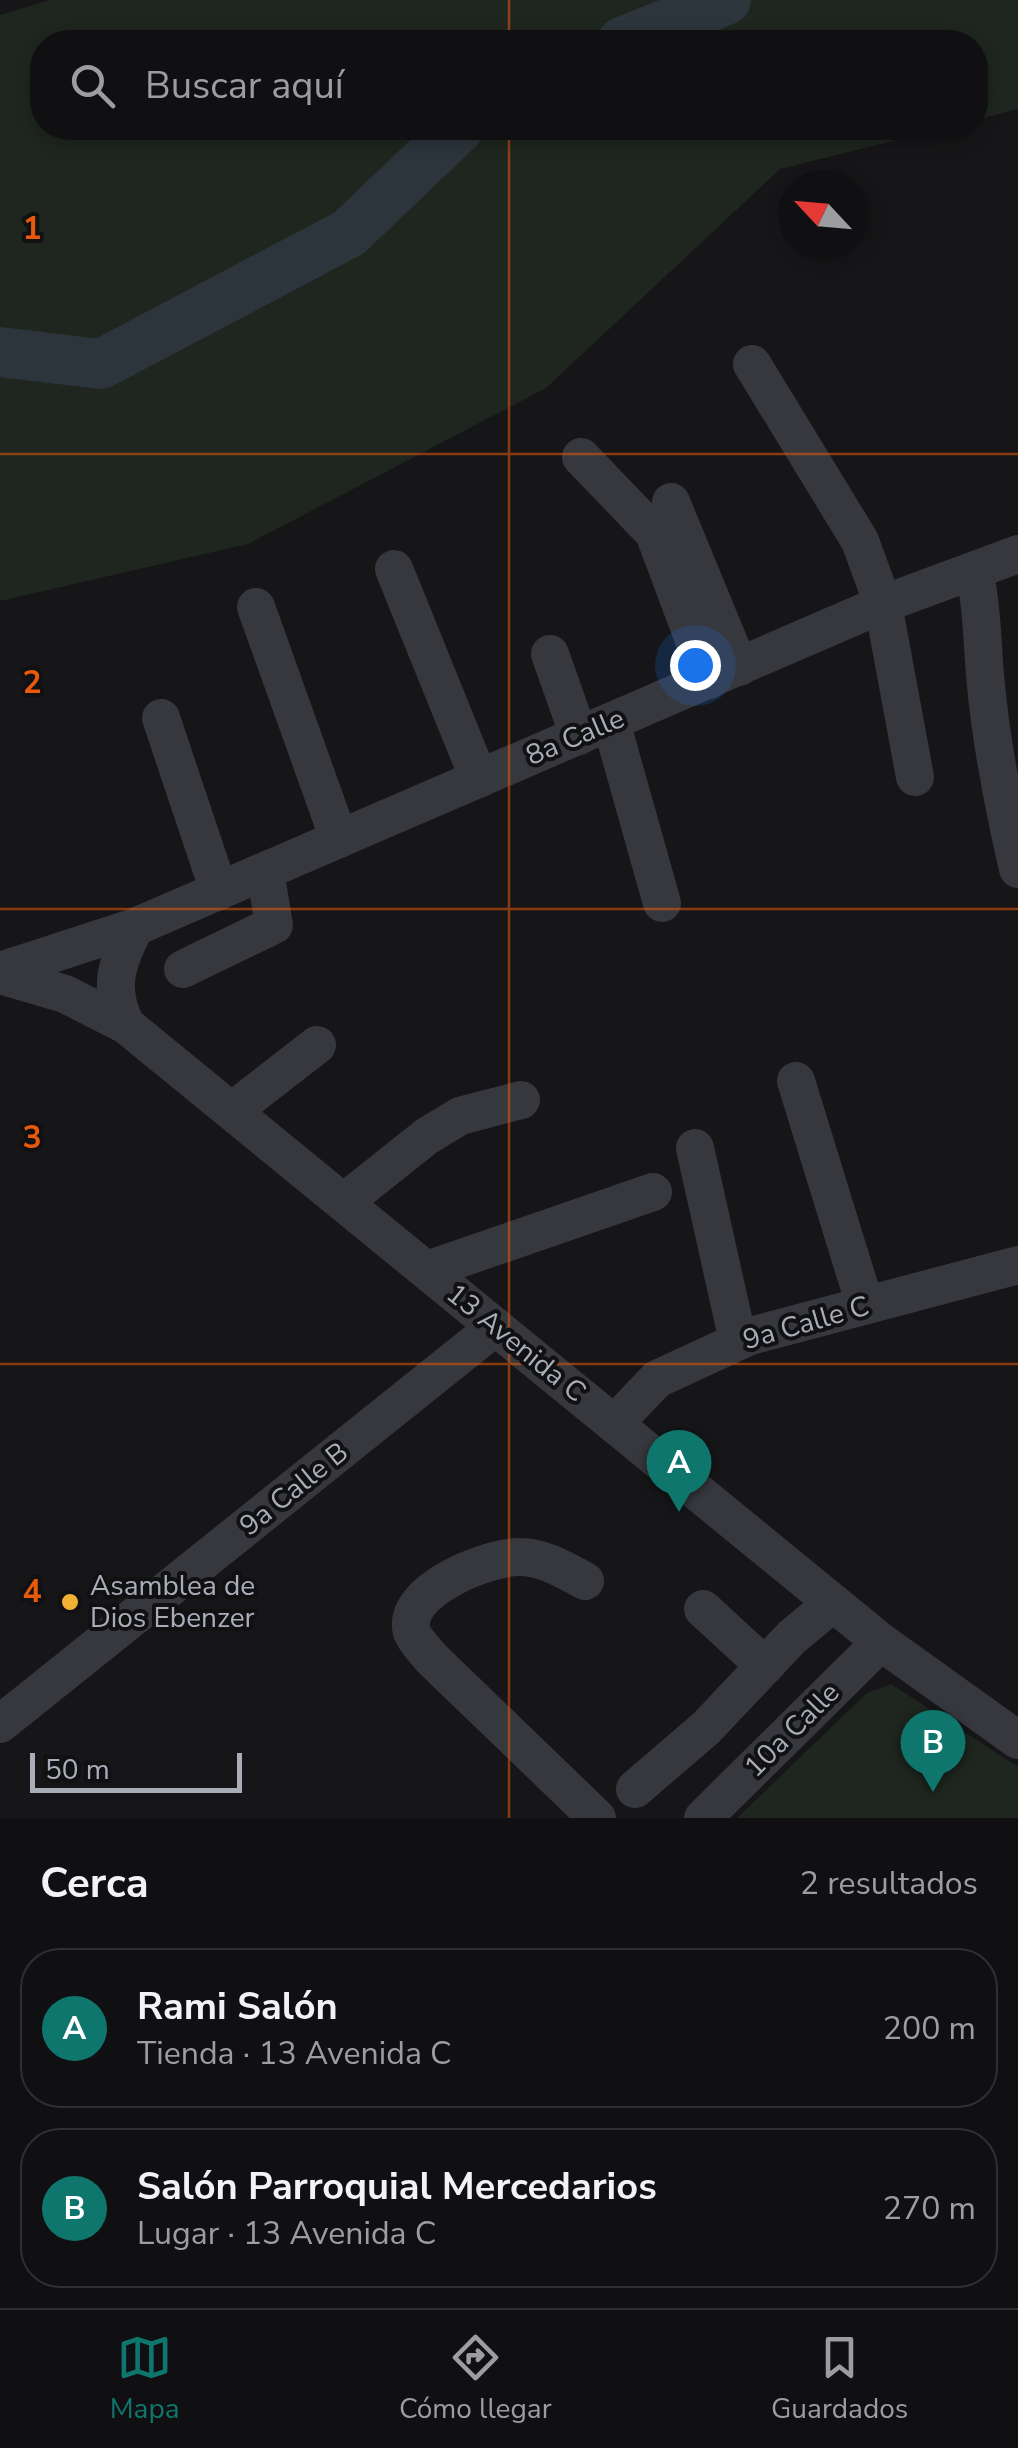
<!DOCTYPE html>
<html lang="es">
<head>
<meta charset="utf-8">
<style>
	body { margin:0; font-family:"Nunito Sans",sans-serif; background:#19191b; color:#f1f3f6 }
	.compass { position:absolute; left:778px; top:170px; width:90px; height:90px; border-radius:50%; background:#101012; box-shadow:0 5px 15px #0003; rotate:296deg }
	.scale { position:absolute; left:30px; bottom:25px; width:212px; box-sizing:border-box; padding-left:10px; border:5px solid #a8adb8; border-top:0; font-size:28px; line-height:35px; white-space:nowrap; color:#a8adb8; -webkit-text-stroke:8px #111113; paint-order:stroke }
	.you { position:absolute; left:695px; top:665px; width:35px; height:35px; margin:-25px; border:8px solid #fff; border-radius:50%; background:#1a73e8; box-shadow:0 0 0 15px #1a73e833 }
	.badge { display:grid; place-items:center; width:65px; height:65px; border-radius:50%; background:#0f766e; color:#fff; font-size:32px; font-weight:700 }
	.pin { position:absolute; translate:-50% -82px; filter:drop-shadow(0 2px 5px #0008) }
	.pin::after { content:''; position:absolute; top:52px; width:35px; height:30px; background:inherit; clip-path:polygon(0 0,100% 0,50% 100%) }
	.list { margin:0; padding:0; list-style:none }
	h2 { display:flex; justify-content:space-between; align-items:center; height:130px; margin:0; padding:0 40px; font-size:42px }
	h2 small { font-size:32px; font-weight:400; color:#9c9d9f }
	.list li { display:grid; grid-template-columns:65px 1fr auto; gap:30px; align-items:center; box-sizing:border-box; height:160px; margin:0 20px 20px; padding:0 20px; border:2px solid #303032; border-radius:40px }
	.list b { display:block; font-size:38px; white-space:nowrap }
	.list p { margin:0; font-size:32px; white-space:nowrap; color:#9c9d9f }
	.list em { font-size:32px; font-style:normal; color:#9c9d9f }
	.icon { flex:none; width:55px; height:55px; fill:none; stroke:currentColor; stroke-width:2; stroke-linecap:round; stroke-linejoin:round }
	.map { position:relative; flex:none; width:1018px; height:1818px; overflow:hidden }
	.search { position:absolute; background:#101012; box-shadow:0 5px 15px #0003; left:30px; right:30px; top:30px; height:110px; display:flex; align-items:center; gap:25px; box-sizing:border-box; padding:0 35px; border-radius:40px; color:#9c9d9f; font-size:38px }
	.sheet { height:490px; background:#101012 }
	nav { display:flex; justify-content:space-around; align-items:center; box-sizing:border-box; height:140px; border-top:2px solid #303032; background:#101012; font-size:28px; color:#9c9d9f }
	nav a { display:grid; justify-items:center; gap:5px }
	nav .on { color:#0f766e }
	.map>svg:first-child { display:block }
</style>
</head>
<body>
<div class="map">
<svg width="1018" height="1818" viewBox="0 0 1018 1818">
	<rect width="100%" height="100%" fill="#161618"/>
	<g fill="#1e261f">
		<polygon points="50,0 1018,0 1018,109 976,120 976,42 42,42 42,128 945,128 780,169 546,388 248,544 0,601 0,15"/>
		<polygon points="891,1684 1018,1767 1018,1818 737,1818 867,1693"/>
	</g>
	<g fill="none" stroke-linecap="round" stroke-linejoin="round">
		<g stroke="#2c353c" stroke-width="50">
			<polyline points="622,42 726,0"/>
			<polyline points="0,352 101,364 349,233 459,128"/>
		</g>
		<g stroke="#37383d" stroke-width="38">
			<polyline points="752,364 860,541 883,604 915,777"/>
			<polyline points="581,457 654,533 709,680"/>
			<polyline points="671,502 739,667"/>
			<polyline points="394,569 479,779"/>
			<path d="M974,571C983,610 982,647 986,686C992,748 1004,808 1018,869"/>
			<polyline points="256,607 339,839"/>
			<polyline points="550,654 579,736"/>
			<polyline points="161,718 219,891"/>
			<polyline points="611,722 662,903"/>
			<polyline points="183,969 274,925 265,871"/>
			<polyline points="0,971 135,927 883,604 1018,554"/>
			<polyline points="0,975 65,994 126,1025 881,1642 1018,1740"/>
			<path d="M126,1025C107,988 117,962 135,927"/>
			<polyline points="796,1081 865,1305"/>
			<polyline points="232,1111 317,1045"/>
			<polyline points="695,1148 738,1341"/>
			<polyline points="344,1202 427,1136 460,1116 521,1100"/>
			<polyline points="427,1270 653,1192"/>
			<polyline points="615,1423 657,1379 750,1336 1018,1265"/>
			<path d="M585,1581C564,1570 544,1557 519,1557C488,1557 400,1591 412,1632C415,1641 426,1651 431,1658L597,1818"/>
			<polyline points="703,1609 765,1666"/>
			<polyline points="0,1724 494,1328"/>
			<polyline points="635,1789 706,1728 792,1637 833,1603"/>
			<polyline points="703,1818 881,1642"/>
		</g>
	</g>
	<path fill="none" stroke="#e8590c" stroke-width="2.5" stroke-opacity="0.55" d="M509,0V42M509,128V1818M0,454H1018M0,909H1018M0,1364H1018"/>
	<circle fill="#f2b134" stroke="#111113" stroke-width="4" cx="70" cy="1602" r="10"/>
	<g text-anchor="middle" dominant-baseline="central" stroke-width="8" stroke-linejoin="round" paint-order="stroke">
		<g font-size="28" fill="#a8adb8" stroke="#111113">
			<text transform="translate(575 737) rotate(-23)">8a Calle</text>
			<text transform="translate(806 1323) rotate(-16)">9a Calle C</text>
			<text transform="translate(516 1343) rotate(39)">13 Avenida C</text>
			<text transform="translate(294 1489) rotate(-39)">9a Calle B</text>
			<text transform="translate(792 1730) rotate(-45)">10a Calle</text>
		</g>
		<g font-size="28" fill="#a8adb8" stroke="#111113" text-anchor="start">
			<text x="90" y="1586">Asamblea de<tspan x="90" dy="32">Dios Ebenzer</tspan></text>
		</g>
	</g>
	<g font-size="32" text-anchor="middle" font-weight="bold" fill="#e8590c" stroke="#111113" stroke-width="8" stroke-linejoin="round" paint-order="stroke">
		<text x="32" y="239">1</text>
		<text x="32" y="693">2</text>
		<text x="32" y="1148">3</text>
		<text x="32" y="1602">4</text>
	</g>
</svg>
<svg class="compass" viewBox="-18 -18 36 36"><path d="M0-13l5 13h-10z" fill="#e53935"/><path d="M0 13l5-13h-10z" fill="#9c9d9f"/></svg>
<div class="scale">50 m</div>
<div class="you"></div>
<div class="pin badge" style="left:679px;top:1512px">A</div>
<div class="pin badge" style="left:933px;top:1792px">B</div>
<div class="search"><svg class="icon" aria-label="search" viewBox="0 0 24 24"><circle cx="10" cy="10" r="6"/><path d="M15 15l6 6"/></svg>Buscar aquí</div>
</div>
<section class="sheet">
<h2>Cerca<small>2 resultados</small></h2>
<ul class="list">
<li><span class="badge">A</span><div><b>Rami Salón</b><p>Tienda · 13 Avenida C</p></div><em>200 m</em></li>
<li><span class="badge">B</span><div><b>Salón Parroquial Mercedarios</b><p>Lugar · 13 Avenida C</p></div><em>270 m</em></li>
</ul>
</section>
<nav>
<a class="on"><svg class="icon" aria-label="map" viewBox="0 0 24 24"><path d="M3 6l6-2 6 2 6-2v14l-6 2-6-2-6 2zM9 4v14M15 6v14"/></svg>Mapa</a>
<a><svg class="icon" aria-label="directions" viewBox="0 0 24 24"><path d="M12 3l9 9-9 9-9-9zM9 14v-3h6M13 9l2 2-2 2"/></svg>Cómo llegar</a>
<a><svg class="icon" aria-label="saved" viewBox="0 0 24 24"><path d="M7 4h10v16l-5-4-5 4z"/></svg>Guardados</a>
</nav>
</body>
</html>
